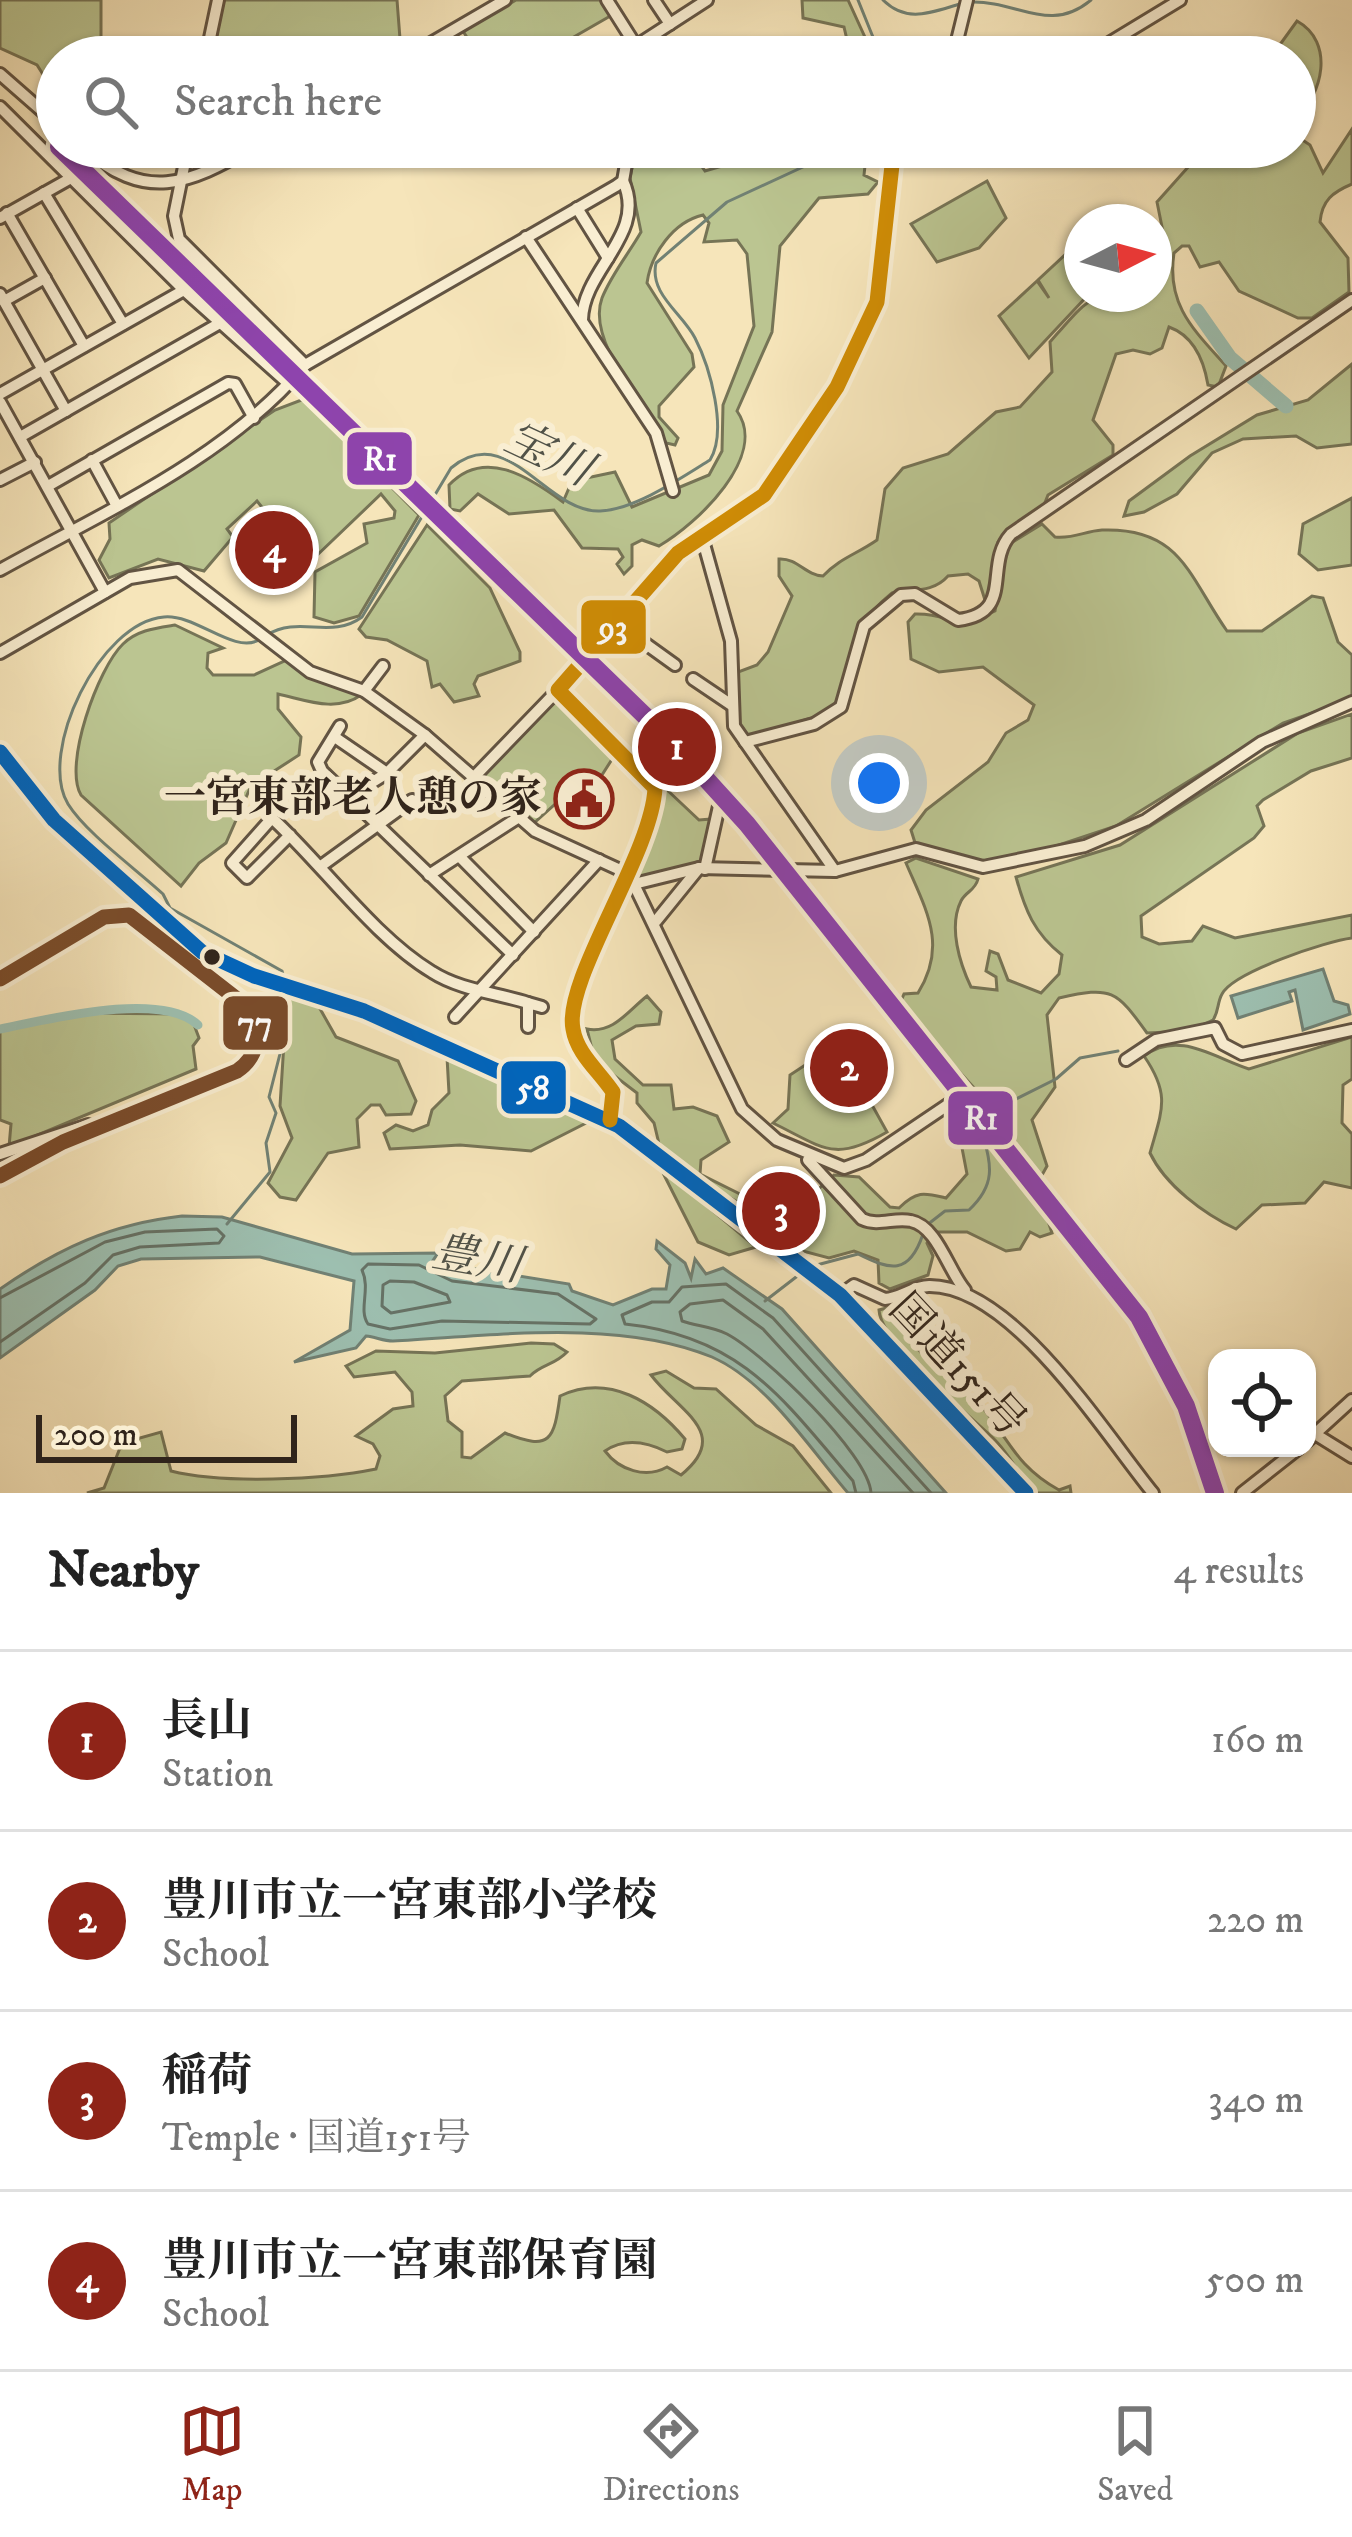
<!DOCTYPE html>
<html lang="en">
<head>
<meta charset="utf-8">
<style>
	body { margin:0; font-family:"IM FELL DW Pica","Noto Serif JP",serif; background:#f6f6f6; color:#222 }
	.controls { position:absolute; right:36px; bottom:36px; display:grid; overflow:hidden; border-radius:24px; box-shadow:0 3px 9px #0004 }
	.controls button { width:108px; height:108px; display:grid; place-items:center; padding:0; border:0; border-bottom:3px solid #e0e0e0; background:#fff; color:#222; font:60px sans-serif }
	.compass { position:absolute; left:1064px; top:204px; width:108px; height:108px; border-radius:50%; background:#fff; box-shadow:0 3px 9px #0004; rotate:84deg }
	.scale { position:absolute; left:36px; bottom:30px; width:261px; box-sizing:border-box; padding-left:12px; border:6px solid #30241b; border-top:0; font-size:33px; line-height:42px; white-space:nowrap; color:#30241b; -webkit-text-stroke:9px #f9eed2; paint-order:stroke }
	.you { position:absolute; left:879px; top:783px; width:42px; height:42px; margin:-30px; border:9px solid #fff; border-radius:50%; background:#1a73e8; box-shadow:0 0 0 18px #1a73e833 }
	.badge { display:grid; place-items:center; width:78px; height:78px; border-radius:50%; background:#8f2418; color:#fff; font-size:39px; font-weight:700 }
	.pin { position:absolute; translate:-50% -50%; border:6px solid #fff; box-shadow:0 3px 12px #0006 }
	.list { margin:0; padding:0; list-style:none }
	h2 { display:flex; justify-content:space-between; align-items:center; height:156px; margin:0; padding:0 48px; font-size:51px }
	h2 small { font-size:39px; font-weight:400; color:#767676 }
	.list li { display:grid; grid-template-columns:78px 1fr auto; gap:36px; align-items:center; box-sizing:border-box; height:180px; padding:0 48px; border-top:3px solid #e0e0e0 }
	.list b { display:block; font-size:45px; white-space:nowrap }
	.list p { margin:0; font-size:39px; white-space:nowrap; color:#767676 }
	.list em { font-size:39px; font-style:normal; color:#767676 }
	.icon { flex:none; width:66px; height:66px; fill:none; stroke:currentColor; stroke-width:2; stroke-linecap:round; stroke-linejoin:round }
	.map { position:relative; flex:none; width:1352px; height:1493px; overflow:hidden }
	.search { position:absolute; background:#fff; box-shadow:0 3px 9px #0004; left:36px; right:36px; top:36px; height:132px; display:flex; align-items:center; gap:30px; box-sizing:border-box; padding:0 42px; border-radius:66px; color:#767676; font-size:45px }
	.sheet { height:876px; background:#fff }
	nav { display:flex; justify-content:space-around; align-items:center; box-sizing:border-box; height:168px; border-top:3px solid #e0e0e0; background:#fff; font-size:33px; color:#767676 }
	nav a { display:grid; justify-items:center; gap:6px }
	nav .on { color:#8f2418 }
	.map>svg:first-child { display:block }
</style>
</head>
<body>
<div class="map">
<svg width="1352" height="1493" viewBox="0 0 1352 1493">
	<rect width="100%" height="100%" fill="#f6e5ba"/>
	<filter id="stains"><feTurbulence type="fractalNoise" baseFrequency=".00167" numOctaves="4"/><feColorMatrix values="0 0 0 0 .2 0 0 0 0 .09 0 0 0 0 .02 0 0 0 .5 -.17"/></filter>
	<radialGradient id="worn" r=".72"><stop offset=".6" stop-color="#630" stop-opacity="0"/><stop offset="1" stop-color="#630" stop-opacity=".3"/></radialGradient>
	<g fill="#bbc591" stroke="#767456" stroke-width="3">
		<polygon points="0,0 101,0 101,57 57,57 57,75 44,76 37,65 0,48"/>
		<polygon points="224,0 397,0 401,52 392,57 212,57"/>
		<polygon points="516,0 603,0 612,15 539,57 479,57 463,31"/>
		<polygon points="802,0 848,0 874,57 851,57 844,27 803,18"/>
		<path d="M1297,21C1335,42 1323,95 1295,119V57H1271Z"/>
		<path d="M1352,129V184C1333,192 1322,200 1320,222L1348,258L1349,292L1312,318H1298L1239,291L1219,262L1200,267L1189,246H1182L1174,253C1166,305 1194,330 1226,366L1218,387L1208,385C1204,361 1194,336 1169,327L1162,348L1150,354L1133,350L1116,354L1093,420L1113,445V455L1048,495L1044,505L998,542L993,593L985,600L979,581L968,574L948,576C933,593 913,589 892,593C831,642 865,675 827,713L748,738L734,717L738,672L757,665L768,652L792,596L779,576V559C798,558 805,575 823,576C840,558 857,554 877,540L885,489L903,468L948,454L996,412L1020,407L1052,372L1050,342C1093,293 1088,294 1154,294V250L1164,237L1157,202L1206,147H1295V135L1310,145L1323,173Z"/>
		<path d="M636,147H655L664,161L677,153L695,157L705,171L778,150L867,147L864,175L878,182L868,194L819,198L780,246L772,332L737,411C769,456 697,524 659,546L642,540L632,545V566L624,574L617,564L623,557L618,549L582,548L554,510L509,514L478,494L460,511L450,509L449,485C484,448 528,476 563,502L572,481L615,472L632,507L709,475L722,451L723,405L754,326L747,254L737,240L704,242L709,223L703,215C673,222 651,254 647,283L692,354L694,367L659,406V417L678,438L675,445L666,443C645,406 586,341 602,298C611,275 629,253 641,232L630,178Z"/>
		<polygon points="987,181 1006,218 979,248 937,262 911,224"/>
		<polygon points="1082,239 1082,294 1089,294 1029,358 999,316 1037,281 1049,298 1038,280"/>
		<polygon points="1352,364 1352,444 1317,448 1296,436 1243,439 1212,453 1177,494 1144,512 1124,516 1129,501 1190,456 1257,415 1308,400"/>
		<polygon points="304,399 419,515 359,616 334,623 314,617 315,572 367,543 364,524 394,518 395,511 381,494 311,561 304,560 257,501 227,529 233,537 204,571 158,559 109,578 99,560 110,539 109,523 275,410"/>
		<polygon points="1352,498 1352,565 1318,570 1299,554 1303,524"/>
		<path d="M1042,524L1055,537C1074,539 1085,531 1102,530C1181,527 1189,577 1227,631H1262L1312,596L1323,598L1338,642L1352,655V699L1283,723L1116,826L1029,855L982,861L916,846L911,830L926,810L988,762L1006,733L1028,720L1034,705L983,667L939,672L911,659L908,622L915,614C957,613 946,635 995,611L1008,545Z"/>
		<polygon points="427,525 490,588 520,652 520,661 478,676 474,684 479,696 454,702 440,684 432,687 427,661 387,640 366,637 359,629"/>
		<path d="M175,625L223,648L208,653L207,668L213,675H254L289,659L361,695C336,713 306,700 278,694V709L301,737L299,755L251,786L226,843L199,863L181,886L81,795C63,765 98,668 123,644C137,630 156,628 175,625Z"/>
		<polygon points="557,696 616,753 593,789 582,780 534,823 480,775"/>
		<path d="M1352,714V758L1311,771L1263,800L1257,806L1264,826L1254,838L1141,916L1142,937L1159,944L1192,941L1203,926L1235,938L1352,915V938C1327,941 1233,972 1222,994C1217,1003 1219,1011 1213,1020L1189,1031L1147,1033C1116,990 1112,986 1059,998L1047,1015L1055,1087L1032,1120L1047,1166L1042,1175L1024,1161L976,1090L899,1006L904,994L918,993C948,945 926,910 906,863L916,858L978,879C975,891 966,891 961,901C948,927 960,964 971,987L997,990L996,977L986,971L990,951L998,954L1008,980L1041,993L1059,974L1062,955C1034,933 1025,910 1016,877L1120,845L1298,733Z"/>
		<polygon points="665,788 699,820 712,819 703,862 640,878 633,869"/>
		<polygon points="287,995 319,1007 336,1037 398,1061 416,1101 411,1114 386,1115 380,1105 371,1105 357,1119 359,1147 328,1153 296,1200 280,1197 268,1183 292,1138 280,1106"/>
		<path d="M647,996L661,1012L659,1024L636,1026L612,1040L615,1059L643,1085H671L674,1109L693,1107L717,1116L729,1142L701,1160L700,1174L760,1204L769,1201L776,1220H784L834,1175L859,1177L890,1207L899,1208C917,1190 925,1193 946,1198L967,1174L962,1148L971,1126L1046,1215L1052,1233L1040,1237L1030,1232L1020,1249L1006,1251L967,1232H934L927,1243L933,1256L928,1275L890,1289L879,1283L878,1260L854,1251L829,1258L795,1249L760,1215L713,1188L660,1148L654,1123L637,1103V1093L595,1061L587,1029C613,1034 628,1011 647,996Z"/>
		<polygon points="76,1013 181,1014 193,1022 199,1038 193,1046 196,1069 9,1147 11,1124 0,1120 0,1030"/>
		<path d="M1352,1037V1079L1343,1085L1342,1123L1352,1134V1188L1324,1182L1305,1203L1262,1205L1236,1229C1204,1214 1165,1185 1150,1153C1162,1110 1171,1095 1144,1056C1179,1030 1214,1058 1249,1069Z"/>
		<path d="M825,1052L851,1067L887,1132C834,1163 824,1148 773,1123L788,1109L790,1075Z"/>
		<polygon points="447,1057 591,1112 590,1121 531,1151 460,1145 390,1149 384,1133 396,1125 413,1131 428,1125 432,1110 449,1093"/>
		<polygon points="664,1175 670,1175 756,1247 729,1255 698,1242"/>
		<path d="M905,1303L902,1326C919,1360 949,1372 975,1399C1008,1434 1012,1464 1059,1490L1070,1486L1071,1493H1033C1020,1476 1009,1453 993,1438C969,1415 880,1342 879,1310Z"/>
		<path d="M531,1343L554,1344L567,1352C555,1365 542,1364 530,1376L462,1381L445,1396L448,1421L462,1432V1457L471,1458L505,1433C551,1452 554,1439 560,1396C609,1373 654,1402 685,1439L682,1449L667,1452C647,1442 624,1438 605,1451C619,1470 646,1479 667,1467L681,1475C733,1433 678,1411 651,1375L666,1371L694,1388L716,1389L756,1425L793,1446L831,1493H87L104,1488L122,1443L161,1432L171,1471C223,1484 322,1480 376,1469L380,1456L373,1444L356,1436L393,1409L413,1406L412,1392L395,1372L354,1377L346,1366L376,1351L435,1353Z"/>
	</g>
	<g fill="#9dbfb0" stroke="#718174" stroke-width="3">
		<polygon points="1323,969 1334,1001 1348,1005 1350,1014 1303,1030 1295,990 1289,992 1292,1001 1238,1018 1231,996"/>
		<path d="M182,1216L222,1217L352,1254L438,1253L432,1262L569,1284L572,1291L613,1305L652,1289H666L670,1265L656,1249L657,1241L685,1263L691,1278L695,1259L706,1274L723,1268L782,1309L946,1493H848C810,1449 767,1381 712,1357C618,1318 491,1336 393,1341C383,1341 376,1337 366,1336L356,1348L294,1362L350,1330L354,1281L260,1257L141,1259L118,1266L95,1290L0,1358V1289C59,1248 111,1224 182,1216Z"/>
	</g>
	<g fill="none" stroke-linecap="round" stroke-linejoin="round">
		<g stroke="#667266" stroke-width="3">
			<path d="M368,1264L419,1265L452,1281L558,1294L596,1319L590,1324L442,1321L390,1329L368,1324C358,1310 371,1289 362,1270Z"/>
			<polygon points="390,1281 414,1282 447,1295 450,1302 391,1313 382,1306 383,1285"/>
			<polyline points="0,1298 105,1242 145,1232 217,1229 224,1236 219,1243 140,1247 113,1255 85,1283 0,1342"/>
			<path d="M856,1493L853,1481C783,1399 741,1336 625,1324L622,1315L652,1302H669L682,1287L726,1284L773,1318L931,1493"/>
			<path d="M871,1493C869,1454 763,1353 727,1334C714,1327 696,1326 682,1321L680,1312L690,1304L723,1300L763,1329L913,1493"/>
		</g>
		<g stroke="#718174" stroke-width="3">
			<polyline points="858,0 881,57"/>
			<path d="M883,0C907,24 932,12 960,4"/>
			<path d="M970,2C1017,0 1049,35 1091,0"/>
			<path d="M267,635C299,615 331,640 362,617L451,468C508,420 546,513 600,511C634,510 681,478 710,460C728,431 710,367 695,338C682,313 649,294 656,263L727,202L846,147"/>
			<path d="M259,640C233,654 196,614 164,617C100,622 37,752 68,804C86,833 136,869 163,894L170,908L282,971L284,978"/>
			<polyline points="227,1224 270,1172 266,1143 276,1113 269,1097 283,1042 282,994"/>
			<path d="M927,1225L945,1211L969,1210C1000,1181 989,1160 980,1124L988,1113L1056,1079L1080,1058L1118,1051"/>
			<path d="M813,1266L858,1254C890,1270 909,1276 923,1234"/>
			<polyline points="765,1301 800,1274"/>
		</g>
		<path stroke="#9dbfb0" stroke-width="9" d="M0,1029C46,1020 161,990 198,1025"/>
		<polyline stroke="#9dbfb0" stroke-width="15" points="1197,311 1230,358 1286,406"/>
		<g stroke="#625443" stroke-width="16">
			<g id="minor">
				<polyline points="607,0 643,57"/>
				<polyline points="654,0 670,24"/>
				<polyline points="636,46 707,0"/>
				<polyline points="206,57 218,0"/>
				<polyline points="407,57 505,0"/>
				<polyline points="953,57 967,0"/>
				<polyline points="1086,57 1180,0"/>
				<polyline points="0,74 57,124"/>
				<polyline points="0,107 184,290 289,384"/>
				<path d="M82,147C145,203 188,185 253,147"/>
				<polyline points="44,193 123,324"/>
				<polyline points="577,208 608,258"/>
				<polyline points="7,213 84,346"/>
				<polyline points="0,218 71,178"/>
				<polyline points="526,237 656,433 673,491"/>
				<polyline points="0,294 66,411"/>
				<polyline points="4,301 45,278"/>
				<path d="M582,320C583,269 648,234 623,181"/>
				<polyline points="305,365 616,186 623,181 629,147"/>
				<polyline points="0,394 184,290"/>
				<polyline points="0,402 105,592"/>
				<polyline points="20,437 220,323"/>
				<polyline points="92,460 117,506"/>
				<polyline points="0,480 35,462"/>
				<polyline points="48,486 228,383 235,384 254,418"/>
				<polyline points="702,537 731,641 734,726 835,871"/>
				<path d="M0,570C104,512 227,458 305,365L179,239L174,216L188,147"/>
				<polyline points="618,624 675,665"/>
				<polyline points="0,653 130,578 178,570 310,672 364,691 425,735 535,831 629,874 742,1109 777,1140 844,1168 866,1160 955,1100"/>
				<polyline points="693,679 733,706"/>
				<polyline points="364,691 383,666"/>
				<polyline points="340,726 318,762 322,771 513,955"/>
				<polyline points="336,738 387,773"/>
				<path d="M745,742L814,724L841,707L864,626L901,595L915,594L958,620C1016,613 983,565 1011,534L1352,300"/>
				<polyline points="475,776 558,690"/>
				<polyline points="347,798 387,773 425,735"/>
				<path d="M290,835L247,878L232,863L272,818C322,864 374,937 432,972C460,990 497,993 528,1003"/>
				<polyline points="460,857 534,932"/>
				<polyline points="321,866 412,800"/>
				<polyline points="705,869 719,806"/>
				<polyline points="429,875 519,817"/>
				<polyline points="638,883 699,868 835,871 916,849 983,867 1085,846 1146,820 1262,742 1352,702"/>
				<polyline points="656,921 699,868"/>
				<path d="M0,979L104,917L129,915L251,1010C262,1032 258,1057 237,1071L63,1142L0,1176"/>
				<polyline points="455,1017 599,860"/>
				<polyline points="528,1027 528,1003 542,1007"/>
				<polyline points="1126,1060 1156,1040 1215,1028 1223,1044 1242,1054 1352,1030"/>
				<path d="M610,1120L613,1092C599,1071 577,1054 573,1029C563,980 652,854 655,788L558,690L678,553L764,495L837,387L877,302L894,147"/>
				<polyline points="0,1154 88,1125"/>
				<path d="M808,1160L862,1219C879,1227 894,1217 911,1221C937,1226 949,1272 965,1290"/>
				<path d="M840,1295L854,1285L885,1299C901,1298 913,1286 929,1286C1012,1285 1104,1433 1153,1493"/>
				<polyline points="1315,1434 1352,1457"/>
				<polyline points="1307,1441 1352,1400"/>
				<polyline points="1242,1493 1299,1448"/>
			</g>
		</g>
		<g stroke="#30241b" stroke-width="21">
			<polyline id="highway" points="0,752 54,820 202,952 254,976 364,1011 619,1126 840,1295 1026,1493"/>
		</g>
		<use href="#minor" stroke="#f9eed2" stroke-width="10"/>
		<use href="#highway" stroke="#f6e5ba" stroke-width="15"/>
		<g stroke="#f9eed2" stroke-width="24">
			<polyline id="bus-1" points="0,752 54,820 202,952 254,976 364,1011 619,1126 840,1295 1026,1493"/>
		</g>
		<g stroke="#f9eed2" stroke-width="24">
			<path id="bus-2" d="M0,979L104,917L129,915L251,1010C262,1032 258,1057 237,1071L63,1142L0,1176"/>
		</g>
		<g stroke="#f9eed2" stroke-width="24">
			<path id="bus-3" d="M610,1120L613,1092C599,1071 577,1054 573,1029C563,980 652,854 655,788L558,690L678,553L764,495L837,387L877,302L894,147"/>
		</g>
		<use href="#bus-1" stroke="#0065bd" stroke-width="15"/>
		<use href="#bus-2" stroke="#7a4b2a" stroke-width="15"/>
		<use href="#bus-3" stroke="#cf8c05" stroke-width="15"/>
		<g stroke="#f9eed2" stroke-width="27">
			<polyline id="rail-1" points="59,147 677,747 747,824 1139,1317 1186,1406 1215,1493"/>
		</g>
		<use href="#rail-1" stroke="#8e44ad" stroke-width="18"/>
	</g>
	<defs>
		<g id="civic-ring" transform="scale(3)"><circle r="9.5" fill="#f9eed2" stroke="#8f2418" stroke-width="1.5"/><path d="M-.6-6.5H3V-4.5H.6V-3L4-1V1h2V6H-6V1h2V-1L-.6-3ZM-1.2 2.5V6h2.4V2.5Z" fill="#8f2418"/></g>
	</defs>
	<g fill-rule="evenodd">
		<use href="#civic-ring" x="584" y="799"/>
	</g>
	<circle fill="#30241b" stroke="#f9eed2" stroke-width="4.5" cx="212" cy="957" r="10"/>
	<g text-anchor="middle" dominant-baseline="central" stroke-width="12" stroke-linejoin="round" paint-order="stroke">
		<g font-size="42" font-weight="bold" fill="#30241b" stroke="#f9eed2" text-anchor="end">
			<text x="542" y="799">一宮東部老人憩の家</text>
		</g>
		<g font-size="42" fill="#30241b" stroke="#f9eed2">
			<text transform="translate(957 1366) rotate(47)">国道151号</text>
		</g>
		<g font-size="45" font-style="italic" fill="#515248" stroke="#f9eed2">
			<text transform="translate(548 455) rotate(25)">宝川</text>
			<text transform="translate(477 1260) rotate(10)">豊川</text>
		</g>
	</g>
	<g stroke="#f9eed2" stroke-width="4.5">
		<rect x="345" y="430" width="69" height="57" rx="12" fill="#8e44ad"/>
		<rect x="579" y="598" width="69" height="58" rx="12" fill="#cf8c05"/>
		<rect x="221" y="994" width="69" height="58" rx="12" fill="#7a4b2a"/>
		<rect x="499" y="1059" width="69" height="57" rx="12" fill="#0065bd"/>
		<rect x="946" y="1089" width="69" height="58" rx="12" fill="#8e44ad"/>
	</g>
	<g font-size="33" text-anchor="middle" font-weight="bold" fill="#fff">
		<text x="380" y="470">R1</text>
		<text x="613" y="638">93</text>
		<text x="255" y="1034">77</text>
		<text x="533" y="1099">58</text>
		<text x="981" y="1129">R1</text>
	</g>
	<rect width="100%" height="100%" filter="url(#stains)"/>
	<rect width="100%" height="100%" fill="url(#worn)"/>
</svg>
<div class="controls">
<button><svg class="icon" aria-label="locate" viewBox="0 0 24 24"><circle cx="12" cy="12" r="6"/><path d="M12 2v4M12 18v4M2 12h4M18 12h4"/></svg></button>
</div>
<svg class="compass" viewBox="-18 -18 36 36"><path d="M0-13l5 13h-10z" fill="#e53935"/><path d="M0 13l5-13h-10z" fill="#767676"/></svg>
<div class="scale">200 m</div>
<div class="you"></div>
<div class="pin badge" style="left:677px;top:747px">1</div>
<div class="pin badge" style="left:849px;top:1068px">2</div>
<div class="pin badge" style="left:781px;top:1211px">3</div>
<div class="pin badge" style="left:274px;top:550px">4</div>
<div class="search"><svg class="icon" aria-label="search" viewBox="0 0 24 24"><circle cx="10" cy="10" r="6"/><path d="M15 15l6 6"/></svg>Search here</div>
</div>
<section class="sheet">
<h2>Nearby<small>4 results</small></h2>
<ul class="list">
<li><span class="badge">1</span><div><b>長山</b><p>Station</p></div><em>160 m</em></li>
<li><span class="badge">2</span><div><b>豊川市立一宮東部小学校</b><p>School</p></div><em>220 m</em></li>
<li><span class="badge">3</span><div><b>稲荷</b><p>Temple · 国道151号</p></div><em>340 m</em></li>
<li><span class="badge">4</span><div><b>豊川市立一宮東部保育園</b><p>School</p></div><em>500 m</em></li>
</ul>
</section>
<nav>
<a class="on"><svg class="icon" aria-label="map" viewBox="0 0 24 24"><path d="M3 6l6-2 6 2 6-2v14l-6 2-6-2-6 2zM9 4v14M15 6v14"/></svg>Map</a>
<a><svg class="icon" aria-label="directions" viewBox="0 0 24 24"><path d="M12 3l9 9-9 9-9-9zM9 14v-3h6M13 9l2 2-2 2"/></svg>Directions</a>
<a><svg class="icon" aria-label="saved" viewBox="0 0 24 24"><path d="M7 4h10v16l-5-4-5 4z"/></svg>Saved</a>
</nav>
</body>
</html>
